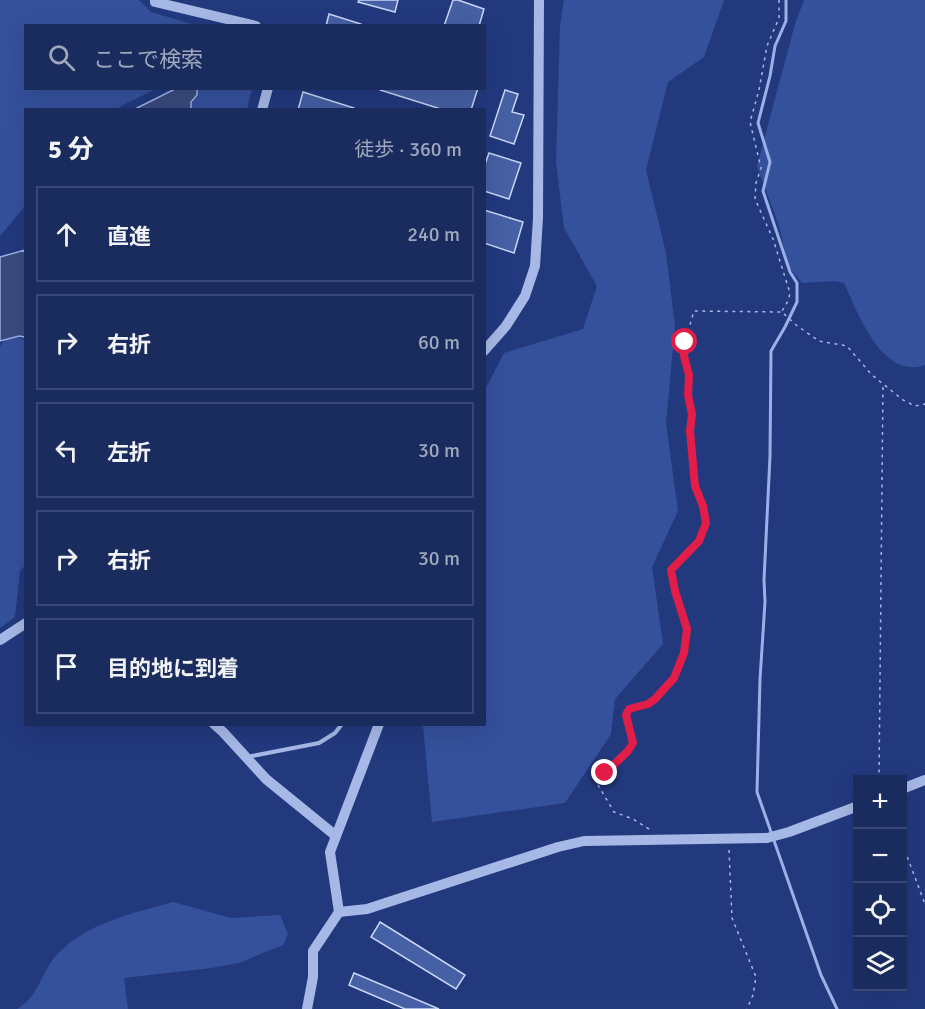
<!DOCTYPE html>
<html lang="ja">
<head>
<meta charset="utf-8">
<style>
	body { margin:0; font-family:Signika,"Noto Sans JP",sans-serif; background:#273767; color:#f1f3f6 }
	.controls { position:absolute; right:18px; bottom:18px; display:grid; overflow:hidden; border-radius:0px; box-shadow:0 6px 24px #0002 }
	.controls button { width:54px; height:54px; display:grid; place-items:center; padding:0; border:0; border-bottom:2px solid #384773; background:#1a2b5e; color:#f1f3f6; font:30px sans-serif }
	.stop { position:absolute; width:18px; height:18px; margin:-14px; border:4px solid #e11d48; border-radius:50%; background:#fff }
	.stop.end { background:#e11d48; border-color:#fff; box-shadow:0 2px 6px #0008 }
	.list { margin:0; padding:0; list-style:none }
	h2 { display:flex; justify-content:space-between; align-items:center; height:78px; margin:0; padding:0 24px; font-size:26px }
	h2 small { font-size:20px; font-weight:400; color:#9fa7bc }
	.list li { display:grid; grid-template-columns:39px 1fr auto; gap:18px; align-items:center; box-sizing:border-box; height:96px; margin:0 12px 12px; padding:0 12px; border:2px solid #384773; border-radius:0px }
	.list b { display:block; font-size:22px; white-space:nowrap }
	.list em { font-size:20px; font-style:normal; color:#9fa7bc }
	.icon { flex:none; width:33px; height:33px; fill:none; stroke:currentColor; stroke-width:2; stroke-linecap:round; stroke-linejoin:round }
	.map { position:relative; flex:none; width:925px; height:1009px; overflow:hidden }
	.search { position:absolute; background:#1a2b5e; box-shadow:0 6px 24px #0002; left:24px; top:24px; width:462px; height:66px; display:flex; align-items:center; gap:15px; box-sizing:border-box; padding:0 21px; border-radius:0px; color:#9fa7bc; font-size:22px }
	.panel { position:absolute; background:#1a2b5e; box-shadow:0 6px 24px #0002; left:24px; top:108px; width:462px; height:618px; border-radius:0px }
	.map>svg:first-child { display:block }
</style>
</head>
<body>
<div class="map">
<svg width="925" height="1009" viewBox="0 0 925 1009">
	<rect width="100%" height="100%" fill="#22397e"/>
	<g fill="#35519c">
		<polygon points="0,0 139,0 151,12 195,25 26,26 26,88 156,89 121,106 118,109 26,110 25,206 0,236"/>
		<polygon points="564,0 724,0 704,57 668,82 646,170 666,253 675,326 666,423 678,511 652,567 663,644 615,699 611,734 565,803 432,822 423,725 484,724 485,390 504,353 583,329 597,286 564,228 556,162 560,26"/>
		<path d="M804,0H925V365C882,380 858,313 844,283L836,281L802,283L788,266L779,226L757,166L795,24Z"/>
		<polygon points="197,89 252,89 247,109 190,110"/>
		<polygon points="11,334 25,340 26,564 20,571 15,617 0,628 0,346"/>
		<path d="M173,902L231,918L280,915L288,934L283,945L239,963L211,968L124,978L128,1009H17C38,997 40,976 54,958C84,923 131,914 173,902Z"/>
	</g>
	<g fill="#394a7d" stroke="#9ab0e8" stroke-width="1.5">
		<polygon points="175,89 197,89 197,95 191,102 191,109 135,109"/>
		<polygon points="25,250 25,337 19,336 0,341 0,257"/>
	</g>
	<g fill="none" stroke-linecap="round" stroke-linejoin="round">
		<polyline stroke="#9ab0e8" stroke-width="3" points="786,0 786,21 775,46 770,76 758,123 770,162 763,191 790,272 797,283 797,302 785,327 771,351 770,456 764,580 765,602 760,679 757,792 821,975 837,1009"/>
	</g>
	<g fill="#4660a5" stroke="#c9d5f5" stroke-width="1.5">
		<polygon points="359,0 398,0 395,12 358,2"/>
		<polygon points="453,0 458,0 484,9 479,26 444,26"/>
		<polygon points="329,14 361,24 361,26 326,26"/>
		<polygon points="380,88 478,88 471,110 444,110 380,90"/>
		<polygon points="505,90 518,94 512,112 524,115 514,144 490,136"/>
		<polygon points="303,92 354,108 354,110 298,110"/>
		<polygon points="489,153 521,163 509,199 484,191 484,167"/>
		<polygon points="484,210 523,222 514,253 484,243"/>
		<polygon points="380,922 465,975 456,989 371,937"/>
		<polygon points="354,973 439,1009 405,1009 349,985"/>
	</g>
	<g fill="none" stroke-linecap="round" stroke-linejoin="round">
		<g stroke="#a6b8e6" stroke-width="1.5" stroke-dasharray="3 4.5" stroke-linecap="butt">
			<polyline points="779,0 779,18 767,46 759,90 750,122 761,168 756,183 755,199 773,239 790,293 788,301 782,311"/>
			<polyline points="879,780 883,384"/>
			<path d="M649,829L633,819L614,812L598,785C607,769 623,759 633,743L625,715L629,709L648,704L655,699L674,678L684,653L687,629L675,591L671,570L699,541L706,523L703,506L695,486L690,431L692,414L688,395L689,375L684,356L685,342L694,311L782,312L796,325L819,341L847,346L872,375L903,400L915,406L925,404"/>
			<polyline points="902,843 925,904"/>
			<polyline points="729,850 732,918 756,977 753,995 747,1009"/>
		</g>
		<polyline stroke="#a6b8e6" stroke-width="4" points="247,757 319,743 335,733 342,724"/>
		<g stroke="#a6b8e6" stroke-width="10">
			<polyline points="155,0 155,2 256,26"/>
			<polyline points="262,110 268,88"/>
			<polyline points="484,351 506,326 525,296 535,266 538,218 539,0"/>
			<polyline points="0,640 26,623"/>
			<polyline points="214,724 223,732 266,779 336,836"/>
			<polyline points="902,789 925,780"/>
			<polyline points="339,912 367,909 558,847 584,841 767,838 789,832 858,806"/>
			<polyline points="307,1009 313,977 313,951 339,912 330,852 379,724"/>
		</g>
	</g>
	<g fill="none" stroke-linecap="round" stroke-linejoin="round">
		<polyline stroke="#e11d48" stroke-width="8" points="605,773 628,751 633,743 626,715 629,709 648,704 655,699 674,678 684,653 687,629 675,591 671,570 699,541 706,523 703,506 695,486 690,431 692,414 688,395 689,375 684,356 685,342"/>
	</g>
</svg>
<div class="controls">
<button>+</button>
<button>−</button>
<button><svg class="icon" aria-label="locate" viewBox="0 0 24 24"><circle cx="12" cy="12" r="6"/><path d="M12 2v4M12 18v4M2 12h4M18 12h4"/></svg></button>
<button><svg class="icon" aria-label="layers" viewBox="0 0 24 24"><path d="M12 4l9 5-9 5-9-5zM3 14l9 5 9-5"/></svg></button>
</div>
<div class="stop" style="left:685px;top:342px"></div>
<div class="stop end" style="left:605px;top:773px"></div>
<div class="search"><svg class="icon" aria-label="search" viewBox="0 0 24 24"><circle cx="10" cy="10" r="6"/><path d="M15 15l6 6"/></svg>ここで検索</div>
<section class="panel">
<h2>5 分<small>徒歩 · 360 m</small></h2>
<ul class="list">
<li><svg class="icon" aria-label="ahead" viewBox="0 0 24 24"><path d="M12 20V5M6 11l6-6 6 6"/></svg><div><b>直進</b></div><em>240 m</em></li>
<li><svg class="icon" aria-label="right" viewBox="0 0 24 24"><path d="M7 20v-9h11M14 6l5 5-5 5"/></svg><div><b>右折</b></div><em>60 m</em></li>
<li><svg class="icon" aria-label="left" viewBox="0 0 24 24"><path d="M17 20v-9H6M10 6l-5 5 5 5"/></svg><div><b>左折</b></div><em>30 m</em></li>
<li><svg class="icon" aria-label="right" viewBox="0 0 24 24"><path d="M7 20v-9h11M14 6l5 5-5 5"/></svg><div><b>右折</b></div><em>30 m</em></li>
<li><svg class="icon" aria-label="arrive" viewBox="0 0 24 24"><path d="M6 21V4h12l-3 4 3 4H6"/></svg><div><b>目的地に到着</b></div></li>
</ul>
</section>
</div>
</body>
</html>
